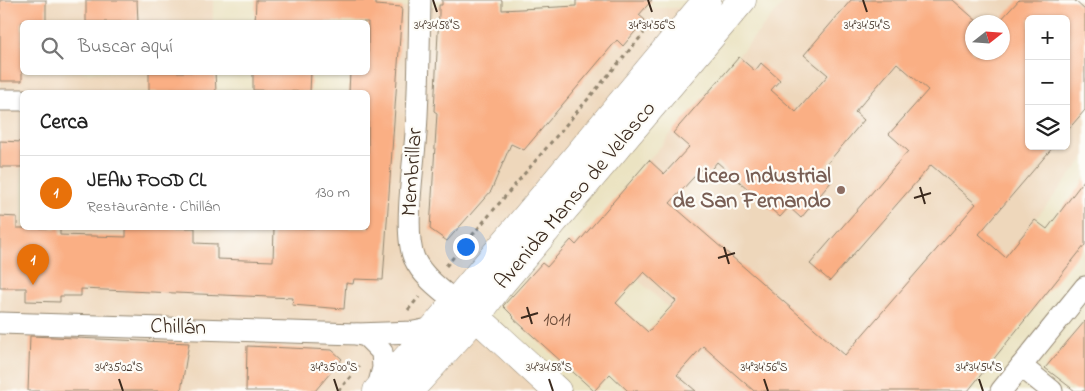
<!DOCTYPE html>
<html lang="es">
<head>
<meta charset="utf-8">
<style>
	body { margin:0; font-family:"Indie Flower",sans-serif; background:#f2f2f2; color:#222 }
	.controls { position:absolute; right:15px; top:15px; display:grid; overflow:hidden; border-radius:8px; box-shadow:0 1px 4px #0004 }
	.controls button { width:45px; height:45px; display:grid; place-items:center; padding:0; border:0; border-bottom:1px solid #e0e0e0; background:#fff; color:#222; font:25px sans-serif }
	.compass { position:absolute; left:965px; top:15px; width:45px; height:45px; border-radius:50%; background:#fff; box-shadow:0 1px 4px #0004; rotate:73deg }
	.you { position:absolute; left:465px; top:246px; width:18px; height:18px; margin:-12px; border:4px solid #fff; border-radius:50%; background:#1a73e8; box-shadow:0 0 0 8px #1a73e833 }
	.badge { display:grid; place-items:center; width:32px; height:32px; border-radius:50%; background:#c8321e; color:#fff; font-size:16px; font-weight:700 }
	.pin { position:absolute; translate:-50% -41px; filter:drop-shadow(0 1px 2px #0008) }
	.pin::after { content:''; position:absolute; top:26px; width:18px; height:15px; background:inherit; clip-path:polygon(0 0,100% 0,50% 100%) }
	.list { margin:0; padding:0; list-style:none }
	h2 { display:flex; justify-content:space-between; align-items:center; height:65px; margin:0; padding:0 20px; font-size:21px }
	h2 small { font-size:16px; font-weight:400; color:#767676 }
	.list li { display:grid; grid-template-columns:32px 1fr auto; gap:15px; align-items:center; box-sizing:border-box; height:75px; padding:0 20px; border-top:1px solid #e0e0e0 }
	.list b { display:block; font-size:19px; white-space:nowrap }
	.list p { margin:0; font-size:16px; white-space:nowrap; color:#767676 }
	.list em { font-size:16px; font-style:normal; color:#767676 }
	.icon { flex:none; width:28px; height:28px; fill:none; stroke:currentColor; stroke-width:2; stroke-linecap:round; stroke-linejoin:round }
	.map { position:relative; flex:none; width:1085px; height:391px; overflow:hidden }
	.search { position:absolute; background:#fff; box-shadow:0 1px 4px #0004; left:20px; top:20px; width:350px; height:55px; display:flex; align-items:center; gap:12px; box-sizing:border-box; padding:0 18px; border-radius:8px; color:#767676; font-size:19px }
	.panel { position:absolute; background:#fff; box-shadow:0 1px 4px #0004; left:20px; top:90px; width:350px; height:140px; border-radius:8px }
	.map>svg:first-child { display:block }
</style>
</head>
<body>
<div class="map">
<svg width="1085" height="391" viewBox="0 0 1085 391">
	<rect width="100%" height="100%" fill="#fdfcf7"/>
	<filter id="ink" filterUnits="userSpaceOnUse"><feTurbulence type="fractalNoise" baseFrequency=".02" numOctaves="2"/><feDisplacementMap in="SourceGraphic" scale="10" xChannelSelector="R" yChannelSelector="G"/><feConvolveMatrix kernelMatrix="1 2 1 2 8 2 1 2 1" color-interpolation-filters="sRGB"/></filter>
	<filter id="wash" filterUnits="userSpaceOnUse"><feTurbulence type="fractalNoise" baseFrequency=".0096" numOctaves="4" result="noise"/><feDisplacementMap in="SourceGraphic" scale="20" xChannelSelector="R" yChannelSelector="G"/><feGaussianBlur stdDeviation="1.12" result="paint"/><feColorMatrix in="noise" values="0 0 0 0 0 0 0 0 0 0 0 0 0 0 0 0 0 1.4 0 .05"/><feComposite in="paint" operator="in"/></filter>
	<g filter="url(#wash)">
		<rect width="100%" height="100%" fill="#ebe3c2"/>
		<g fill="#eed7bb" fill-rule="evenodd">
			<polygon points="0,0 213,0 213,22 22,22 22,72 215,73 216,92 22,92 22,228 368,228 368,153 391,154 402,7 692,8 451,289 561,391 0,391"/>
			<path d="M786,0H1085V157L899,391H662L706,342L626,269L616,281L576,245ZM1029,19H1066V146H1029ZM972,22H1002V52H972Z"/>
		</g>
		<g id="blocks">
			<g fill="#faaf84" fill-rule="evenodd">
				<polygon points="0,0 46,0 46,22 22,22 22,81 0,81"/>
				<polygon points="86,0 137,0 138,22 86,22"/>
				<polygon points="256,0 376,0 376,5 402,7 383,280 354,279 353,284 346,283 344,309 292,305 293,298 81,289 81,296 60,296 60,302 26,301 26,288 0,288 0,216 17,217 17,228 60,228 60,235 126,237 126,228 195,228 195,243 217,244 217,259 273,261 274,228 368,228 368,92 349,92 350,72 368,72 368,22 255,22"/>
				<polygon points="442,0 502,0 502,10 576,6 576,0 652,0 639,15 645,20 623,46 617,40 524,150 511,144 491,191 447,241 430,229 437,113 434,111 439,13 439,5 442,5"/>
				<path d="M851,0H953L978,22H972V52H1002V22H999L1019,0H1074L1085,10V110L1066,132V19H1029V146H1054L979,234L1005,257L1035,220L1047,229L1085,179V245L968,391H754L703,346L677,375L696,391H628L610,374L594,391L513,318L514,317L503,306L542,263L547,267L571,240L576,245L649,160L664,174L689,147L673,133L739,57L755,71L761,63L780,80L771,90L796,112L828,75L804,55ZM897,63L928,90L889,134L908,151L810,264L830,281L931,165L976,204L845,355L670,203L703,167L709,172L717,162L780,217L789,207L801,218L831,182L820,172L864,120L855,112ZM644,272L676,301L648,332L616,303Z"/>
				<polygon points="149,72 215,72 216,92 149,92"/>
				<polygon points="253,72 311,72 310,92 253,90"/>
				<polygon points="0,141 22,142 22,167 0,167"/>
				<polygon points="1085,321 1085,391 1075,391 1045,368"/>
				<polygon points="30,336 189,343 181,391 28,391"/>
				<polygon points="247,346 332,350 342,359 315,391 246,391"/>
			</g>
		</g>
	</g>
	<g filter="url(#ink)">
		<use href="#blocks" fill-opacity="0" stroke="#938670" stroke-width="1"/>
		<g fill="none" stroke-linecap="round" stroke-linejoin="round">
			<g stroke="#938670" stroke-width="23">
				<g id="street">
					<path d="M420,0C419,44 419,89 416,133C414,163 403,232 414,258C422,276 441,290 456,302"/>
					<polyline points="0,100 22,100"/>
					<polyline points="0,323 357,334 414,332 439,327"/>
					<polyline points="357,334 366,336 382,352 383,368 377,391"/>
					<polyline points="1021,366 1052,391"/>
					<polyline points="1001,391 1085,287"/>
				</g>
			</g>
			<g stroke="#938670" stroke-width="29">
				<g id="secondary">
					<polyline points="461,306 485,325 557,391"/>
					<polyline points="377,391 433,329 707,0"/>
					<polyline points="409,391 476,317 498,287 742,0"/>
				</g>
			</g>
			<g stroke="#938670" stroke-width="3" stroke-dasharray="4 4" stroke-linecap="butt">
				<polyline points="446,266 644,33"/>
				<polyline points="408,310 419,297"/>
				<polyline points="338,391 360,366"/>
			</g>
			<use href="#street" stroke="#fff" stroke-width="21"/>
			<use href="#secondary" stroke="#fff" stroke-width="28"/>
		</g>
	</g>
	<path fill="none" stroke="#3b2a1e" stroke-width="2" d="M433,0L437,12M648,0L652,12M863,0L867,12M920,187L925,204M914,198L931,193M724,247L729,264M718,258L735,253M527,307L532,324M521,318L538,313M119,379L123,391M334,379L338,391M549,379L553,391M764,379L768,391M979,379L983,391"/>
	<circle fill="#8d6e63" stroke="#fdfcf7" stroke-width="2" cx="841" cy="190" r="5"/>
	<g text-anchor="middle" dominant-baseline="central" stroke-width="4.5" stroke-linejoin="round" paint-order="stroke">
		<g font-size="20" fill="#6b4b38">
			<text x="557" y="320">1011</text>
		</g>
		<g font-size="22" fill="#3b2a1e" stroke="#fdfcf7">
			<text transform="translate(413 172) rotate(-86)">Membrillar</text>
			<text transform="translate(576 196) rotate(-50)">Avenida Manso de Velasco</text>
			<text transform="translate(178 328) rotate(2)">Chillán</text>
		</g>
		<g font-size="22" font-weight="bold" fill="#785e54" stroke="#fdfcf7" text-anchor="end">
			<text x="831" y="177">Liceo Industrial<tspan x="831" dy="25">de San Fernando</tspan></text>
		</g>
	</g>
	<g font-size="12" text-anchor="middle" fill="#3b2a1e" stroke="#fdfcf7" stroke-width="4.5" stroke-linejoin="round" paint-order="stroke">
		<text x="437" y="29">34°34'58"S</text>
		<text x="652" y="29">34°34'56"S</text>
		<text x="867" y="29">34°34'54"S</text>
		<text x="119" y="371">34°35'02"S</text>
		<text x="334" y="371">34°35'00"S</text>
		<text x="549" y="371">34°34'58"S</text>
		<text x="764" y="371">34°34'56"S</text>
		<text x="979" y="371">34°34'54"S</text>
	</g>
</svg>
<div class="controls">
<button>+</button>
<button>−</button>
<button><svg class="icon" aria-label="layers" viewBox="0 0 24 24"><path d="M12 4l9 5-9 5-9-5zM3 14l9 5 9-5"/></svg></button>
</div>
<svg class="compass" viewBox="-18 -18 36 36"><path d="M0-13l5 13h-10z" fill="#e53935"/><path d="M0 13l5-13h-10z" fill="#767676"/></svg>
<div class="you"></div>
<div class="pin badge" style="left:33px;top:285px;background:#e8710a">1</div>
<div class="search"><svg class="icon" aria-label="search" viewBox="0 0 24 24"><circle cx="10" cy="10" r="6"/><path d="M15 15l6 6"/></svg>Buscar aquí</div>
<section class="panel">
<h2>Cerca<small></small></h2>
<ul class="list">
<li><span class="badge" style="background:#e8710a">1</span><div><b>JEAN FOOD CL</b><p>Restaurante · Chillán</p></div><em>130 m</em></li>
</ul>
</section>
</div>
</body>
</html>
